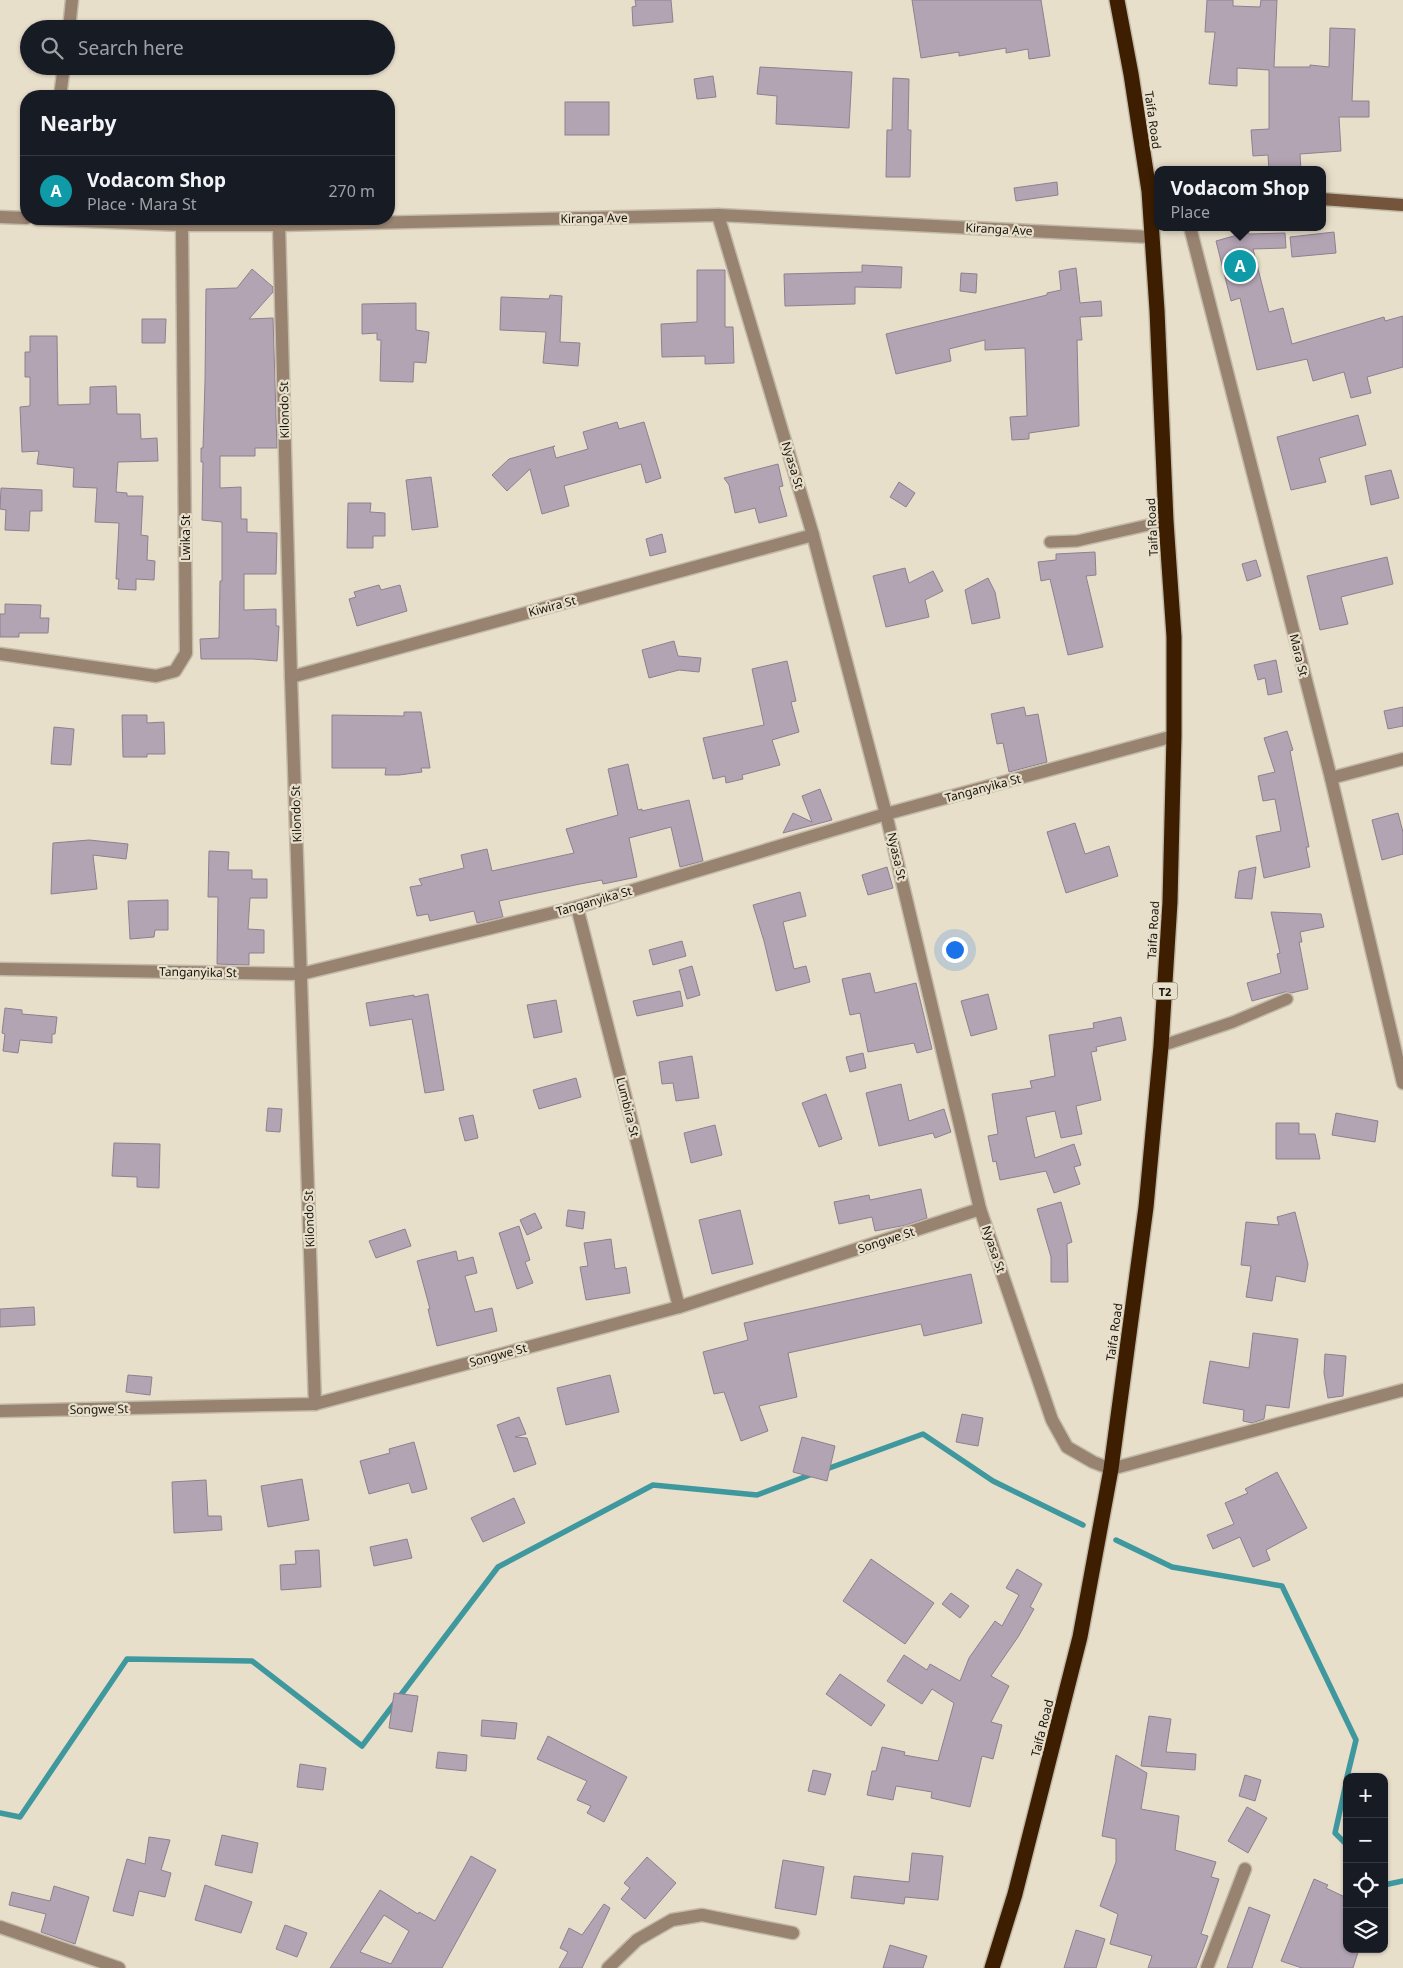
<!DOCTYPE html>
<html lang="en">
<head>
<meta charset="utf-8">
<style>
	body { margin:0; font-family:"Noto Sans",sans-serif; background:#20242c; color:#f1f3f6 }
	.controls { position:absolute; right:15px; bottom:15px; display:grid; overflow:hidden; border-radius:10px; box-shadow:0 1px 4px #0004 }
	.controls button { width:45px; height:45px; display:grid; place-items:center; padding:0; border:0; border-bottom:1px solid #363941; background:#171b24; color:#f1f3f6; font:25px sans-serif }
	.you { position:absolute; left:954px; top:949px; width:18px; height:18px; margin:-12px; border:4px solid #fff; border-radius:50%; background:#1a73e8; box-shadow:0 0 0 8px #1a73e833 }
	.badge { display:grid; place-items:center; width:32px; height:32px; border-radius:50%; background:#357989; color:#fff; font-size:16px; font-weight:700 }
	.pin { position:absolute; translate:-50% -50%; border:2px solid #fff; box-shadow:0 1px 5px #0006 }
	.popup { position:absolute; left:1154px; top:166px; width:172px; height:65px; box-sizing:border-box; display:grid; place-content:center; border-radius:10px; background:#171b24; filter:drop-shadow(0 1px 4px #0005); font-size:16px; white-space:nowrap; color:#9ea1a6 }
	.popup b { font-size:19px; color:#f1f3f6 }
	.popup::after { content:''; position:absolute; left:50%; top:100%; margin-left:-10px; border:10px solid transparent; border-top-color:#171b24 }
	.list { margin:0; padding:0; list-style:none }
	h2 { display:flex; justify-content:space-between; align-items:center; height:65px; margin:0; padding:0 20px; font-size:21px }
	h2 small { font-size:16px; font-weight:400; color:#9ea1a6 }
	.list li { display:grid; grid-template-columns:32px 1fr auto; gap:15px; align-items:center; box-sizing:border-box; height:70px; padding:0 20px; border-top:1px solid #363941 }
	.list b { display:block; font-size:19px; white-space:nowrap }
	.list p { margin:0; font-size:16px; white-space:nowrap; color:#9ea1a6 }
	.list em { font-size:16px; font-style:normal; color:#9ea1a6 }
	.icon { flex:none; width:28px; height:28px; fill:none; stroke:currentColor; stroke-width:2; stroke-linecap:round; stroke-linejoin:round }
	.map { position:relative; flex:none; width:1403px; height:1968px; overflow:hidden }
	.search { position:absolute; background:#171b24; box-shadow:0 1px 4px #0004; left:20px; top:20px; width:375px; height:55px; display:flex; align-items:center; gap:12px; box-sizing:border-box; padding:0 18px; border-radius:28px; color:#9ea1a6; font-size:19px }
	.panel { position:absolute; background:#171b24; box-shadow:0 1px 4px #0004; left:20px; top:90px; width:375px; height:135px; border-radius:20px }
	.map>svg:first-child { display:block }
</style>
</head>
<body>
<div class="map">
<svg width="1403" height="1968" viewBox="0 0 1403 1968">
	<rect width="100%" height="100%" fill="#e8dfcb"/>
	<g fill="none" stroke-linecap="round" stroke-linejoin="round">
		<g stroke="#40989f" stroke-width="5.5">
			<polyline points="824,1470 923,1434 993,1481 1083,1525"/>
			<polyline points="1116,1540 1172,1567 1282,1586 1356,1740 1347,1777"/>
			<polyline points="1347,1779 1335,1833 1347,1845"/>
			<polyline points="0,1813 20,1817 127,1659 252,1661 362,1746 498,1567 653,1485 757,1495 815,1473"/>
			<polyline points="1384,1885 1403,1881"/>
		</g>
	</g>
	<g fill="#b3a4b4" stroke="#8e808f" fill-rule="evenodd">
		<polygon points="635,0 671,0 673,22 633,26 632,7 636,6"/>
		<polygon points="912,0 1041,0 1050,56 1029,59 1028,49 1006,53 1006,48 959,56 959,52 921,58"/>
		<polygon points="1207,0 1233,0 1233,6 1260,7 1261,0 1277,0 1274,67 1310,67 1310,65 1329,67 1330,28 1355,29 1352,101 1369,101 1369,117 1339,117 1341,151 1300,154 1301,170 1269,170 1268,155 1253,156 1251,130 1269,129 1269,70 1237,68 1237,86 1209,84 1215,32 1205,32"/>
		<polygon points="760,67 852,72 849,128 776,124 777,96 757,94"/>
		<polygon points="713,76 716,97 697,99 694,79"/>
		<polygon points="893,78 909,79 908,130 911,130 910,177 886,177 887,130 892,130"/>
		<rect x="565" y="102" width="44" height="33"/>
		<polygon points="1057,182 1058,195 1016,201 1014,188"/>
		<polygon points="1248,232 1249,234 1285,233 1286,248 1253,249 1269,312 1283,308 1292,344 1384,317 1385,321 1403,316 1403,367 1367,377 1371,393 1351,398 1344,372 1313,381 1307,359 1257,370 1240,298 1231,301 1216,241"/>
		<polygon points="1334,232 1336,253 1292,257 1290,237"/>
		<polygon points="862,265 902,267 901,288 855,287 855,304 785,306 784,274 862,272"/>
		<polygon points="1076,268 1080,303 1101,301 1102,316 1080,317 1082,340 1077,340 1079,426 1029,433 1029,439 1012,440 1010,417 1027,416 1025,348 985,350 985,340 949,349 951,361 896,374 886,334 1047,295 1047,293 1061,290 1059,271"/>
		<polygon points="252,269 273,287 273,292 249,319 273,318 277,448 255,448 255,456 220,456 220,488 241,487 241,519 247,519 247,532 277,533 276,574 244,574 244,610 276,609 276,626 279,626 277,661 253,659 201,659 200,639 219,638 220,581 222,581 222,522 202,520 203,462 201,462 201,448 203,448 205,381 206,289 237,288"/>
		<polygon points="697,270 725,270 725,327 733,327 734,363 705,364 705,356 662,357 661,324 697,322"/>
		<polygon points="961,273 977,274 976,293 960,291"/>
		<polygon points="550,295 562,296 560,342 580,343 578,366 543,363 546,332 500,330 501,297 549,299"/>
		<polygon points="416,303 416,330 429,332 426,363 414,362 413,382 380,381 381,340 377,340 377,333 362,334 362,304"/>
		<polygon points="142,319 166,319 165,343 142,343"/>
		<polygon points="30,336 57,336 58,405 90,404 90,387 116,386 117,414 140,414 141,439 157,438 158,461 118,462 116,492 127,493 127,496 143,496 141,535 148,536 147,560 155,561 154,580 136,579 136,590 118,589 119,579 116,579 119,523 95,522 97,488 73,487 74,468 37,464 39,451 22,452 20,407 30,406 30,377 25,377 25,352 30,352"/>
		<polygon points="1358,415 1366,445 1319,458 1326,482 1291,490 1277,437"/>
		<polygon points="617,422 619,429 644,422 661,478 646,483 641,464 564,486 569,506 542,514 530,469 507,491 492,475 509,459 555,446 553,447 556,458 588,449 583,432"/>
		<polygon points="778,464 783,486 779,487 787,516 759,523 755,508 735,513 729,485 724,478"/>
		<polygon points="1391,470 1399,498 1371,505 1365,476"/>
		<polygon points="431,477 438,527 412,530 406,480"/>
		<polygon points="899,482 915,493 906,507 890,497"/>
		<polygon points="1,488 42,490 42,511 30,511 29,531 5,530 6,510 0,509"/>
		<polygon points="348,503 371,503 370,512 385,513 385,536 373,536 373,548 347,548"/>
		<polygon points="662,534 666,552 650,556 646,539"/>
		<polygon points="1095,552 1096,575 1086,576 1103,647 1068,655 1050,579 1041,581 1038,562 1056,560 1056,554"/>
		<polygon points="1387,557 1393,584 1341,597 1348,624 1320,630 1307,576"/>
		<polygon points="1256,560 1261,576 1247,581 1242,564"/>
		<polygon points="905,568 909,583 933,571 943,591 925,600 929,617 886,627 873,576"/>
		<polygon points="988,578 995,592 1000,618 972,624 965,590"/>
		<polygon points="379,585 381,590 400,585 407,611 357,626 349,599 356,597 354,592"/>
		<polygon points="5,604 41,605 40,618 49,618 48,633 19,633 19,637 0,637 0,614 5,614"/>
		<polygon points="674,641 678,656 701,658 699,672 679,670 649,678 642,650"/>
		<polygon points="1276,660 1282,692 1268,695 1265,678 1258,680 1254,665"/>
		<polygon points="787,661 796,701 791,702 799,732 772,740 780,765 742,775 743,779 726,783 725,776 713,779 703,738 764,725 752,669"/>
		<polygon points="1024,707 1026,716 1038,714 1047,762 1009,772 1003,743 997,744 991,714"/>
		<polygon points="1403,707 1403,726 1388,729 1384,711"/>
		<polygon points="404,712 421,712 430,768 421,768 422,772 399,775 385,775 386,768 332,768 332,715 404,716"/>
		<polygon points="122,715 147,715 147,723 164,722 165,754 147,754 147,757 123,757"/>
		<polygon points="54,727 74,729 71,765 51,764"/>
		<polygon points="1287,731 1293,750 1290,751 1309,847 1306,847 1310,867 1264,878 1256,836 1281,831 1275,799 1263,801 1258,776 1275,772 1264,738"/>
		<polygon points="628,764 638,810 642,809 642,811 689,800 703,861 680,867 671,827 629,838 637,877 603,884 602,880 580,884 499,901 503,917 477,923 474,911 430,921 428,914 417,916 410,887 422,885 419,879 464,868 461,855 487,849 492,871 574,853 566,829 618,815 608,769"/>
		<polygon points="820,789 832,820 783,833 793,813 812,822 802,796"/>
		<polygon points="1398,813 1403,832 1403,854 1382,860 1372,820"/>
		<polygon points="1075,823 1085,854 1109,846 1118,876 1066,893 1047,832"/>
		<polygon points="89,840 128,844 126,859 93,855 97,889 51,894 53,843"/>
		<polygon points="209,851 229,852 228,870 252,870 252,879 267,879 267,898 250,898 248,929 264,930 264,953 249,953 249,965 217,964 218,897 208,897"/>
		<polygon points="887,867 893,888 868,895 862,875"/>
		<polygon points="1256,867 1252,899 1235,898 1239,871"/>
		<polygon points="800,892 806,916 783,922 794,969 806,966 810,982 776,991 764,941 753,905"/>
		<polygon points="168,900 168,930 155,930 154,937 130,939 128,901"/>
		<polygon points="1271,912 1321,914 1324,927 1300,932 1302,942 1299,942 1308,989 1291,993 1285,992 1252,1001 1247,983 1281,973 1277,954 1280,953"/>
		<polygon points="682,941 686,956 653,965 649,950"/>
		<polygon points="692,966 700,995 687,999 679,970"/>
		<polygon points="870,973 875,993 916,983 932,1049 917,1053 914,1043 868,1052 860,1013 850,1015 842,979"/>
		<polygon points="680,991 683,1006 637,1016 633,1001"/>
		<polygon points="428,994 444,1090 425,1093 412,1019 370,1026 366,1003 414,995 414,997"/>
		<polygon points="988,994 997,1029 971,1036 961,1001"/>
		<polygon points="556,1000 562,1032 534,1038 527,1005"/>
		<polygon points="5,1008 22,1010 22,1014 57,1017 55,1034 52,1034 52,1043 20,1040 18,1053 3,1051 5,1034 2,1033"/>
		<polygon points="1121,1017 1126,1040 1096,1047 1097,1051 1091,1052 1101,1100 1076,1106 1082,1134 1061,1138 1055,1111 1026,1117 1035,1158 1074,1144 1081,1165 1074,1167 1080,1184 1054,1193 1046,1171 1000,1180 996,1161 993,1162 988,1136 998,1134 992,1094 1032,1088 1030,1081 1055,1076 1049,1035 1094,1028 1093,1023"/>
		<polygon points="863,1053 866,1068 850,1072 846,1057"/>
		<polygon points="692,1056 699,1098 676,1101 673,1083 662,1084 659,1062"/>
		<polygon points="576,1078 581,1097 539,1109 533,1090"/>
		<polygon points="901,1084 909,1121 944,1109 951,1132 935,1138 933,1133 879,1146 866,1093"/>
		<polygon points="826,1094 842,1139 819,1147 802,1103"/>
		<polygon points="268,1108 282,1109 280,1132 266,1131"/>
		<polygon points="1336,1113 1378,1121 1375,1142 1332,1135"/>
		<polygon points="473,1115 478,1138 465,1141 459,1118"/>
		<polygon points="1276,1123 1299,1123 1299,1134 1315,1134 1320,1159 1276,1159"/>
		<polygon points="715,1125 722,1155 691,1163 684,1133"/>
		<polygon points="114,1143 160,1144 159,1188 137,1187 137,1177 112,1176"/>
		<polygon points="921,1189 927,1218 906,1225 875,1231 872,1217 839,1224 834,1202 869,1195 870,1200"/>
		<polygon points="1061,1202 1072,1242 1067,1244 1068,1282 1051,1282 1051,1257 1037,1209"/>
		<polygon points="568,1210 585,1212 583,1229 566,1226"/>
		<polygon points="740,1210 753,1264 712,1274 699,1220"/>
		<polygon points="1295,1212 1308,1264 1305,1282 1276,1276 1272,1301 1246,1297 1251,1266 1241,1265 1246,1222 1279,1225 1277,1217"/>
		<polygon points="535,1213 542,1228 527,1235 520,1220"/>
		<polygon points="519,1226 530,1260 525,1262 533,1283 517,1289 499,1233"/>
		<polygon points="405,1229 411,1246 376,1258 369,1241"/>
		<polygon points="611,1239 615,1269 626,1267 630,1293 586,1300 580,1267 588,1266 584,1243"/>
		<polygon points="456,1251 458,1261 473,1257 477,1273 465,1276 475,1312 492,1308 497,1331 437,1346 428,1309 430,1309 417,1261"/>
		<polygon points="971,1274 982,1323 924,1336 921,1324 788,1353 797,1397 759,1406 768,1431 741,1441 724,1392 714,1394 703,1352 748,1340 744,1323"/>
		<polygon points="34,1307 35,1325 0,1327 0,1309"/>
		<polygon points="1253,1333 1298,1339 1289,1408 1266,1405 1264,1419 1252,1423 1243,1421 1244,1410 1203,1403 1210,1361 1249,1368"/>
		<polygon points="1325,1354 1346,1356 1343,1396 1328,1398 1324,1373"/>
		<polygon points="128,1375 152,1377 150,1395 126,1392"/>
		<polygon points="610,1375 619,1412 566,1425 557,1388"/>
		<polygon points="962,1414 983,1418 978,1446 956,1442"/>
		<polygon points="519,1417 526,1434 515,1437 527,1438 536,1464 514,1472 497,1425"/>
		<polygon points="802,1437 835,1446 827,1481 793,1472"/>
		<polygon points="414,1442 427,1489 412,1493 409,1483 369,1494 360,1461 390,1453 389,1449"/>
		<polygon points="1277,1472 1307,1528 1266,1550 1270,1560 1253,1567 1240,1537 1213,1549 1207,1535 1234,1524 1225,1503 1248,1493 1245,1489"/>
		<polygon points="302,1479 309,1520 268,1527 261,1486"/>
		<polygon points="206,1480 208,1516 221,1516 222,1530 174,1533 172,1482"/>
		<polygon points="514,1498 525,1523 483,1542 471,1518"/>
		<polygon points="407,1539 412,1558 374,1566 370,1547"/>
		<polygon points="319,1550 321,1587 281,1590 280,1565 296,1564 295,1551"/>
		<polygon points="871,1559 934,1603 905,1644 843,1601"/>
		<polygon points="1017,1569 1042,1584 1030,1607 1034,1609 1018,1637 991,1676 1009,1686 991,1722 1002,1725 993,1759 982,1756 970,1807 931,1798 932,1792 896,1786 893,1800 867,1795 872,1771 876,1771 882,1747 905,1752 904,1755 938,1761 954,1703 932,1689 922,1704 887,1681 904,1655 927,1670 930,1664 960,1681 969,1658 995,1621 1002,1626 1019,1595 1006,1588"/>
		<polygon points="951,1593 969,1606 960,1618 942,1604"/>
		<polygon points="840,1674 885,1705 871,1726 826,1694"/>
		<polygon points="394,1693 418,1696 412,1732 389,1728"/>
		<polygon points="1149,1716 1171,1719 1166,1752 1196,1754 1195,1770 1141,1766"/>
		<polygon points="482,1720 517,1723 515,1739 481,1736"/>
		<polygon points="548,1736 627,1777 604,1822 587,1813 591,1806 577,1800 587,1781 537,1759"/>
		<polygon points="438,1752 467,1755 466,1771 436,1768"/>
		<polygon points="1116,1755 1147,1773 1141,1809 1179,1816 1175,1850 1216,1862 1211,1877 1219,1879 1201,1934 1208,1936 1196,1968 1148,1968 1152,1956 1110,1944 1118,1914 1100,1906 1116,1862 1116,1839 1102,1836"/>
		<polygon points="300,1764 326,1768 323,1790 297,1787"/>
		<polygon points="813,1770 831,1774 825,1795 808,1791"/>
		<polygon points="1245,1775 1261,1780 1255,1801 1239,1796"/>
		<polygon points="1247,1807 1267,1818 1248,1853 1228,1841"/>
		<polygon points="222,1835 258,1843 252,1873 215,1865"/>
		<polygon points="149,1837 170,1840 161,1870 171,1873 165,1897 139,1891 133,1916 113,1911 127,1859 145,1864"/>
		<polygon points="912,1853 943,1856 938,1900 905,1897 904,1904 851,1898 854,1876 909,1882"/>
		<path d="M471,1856L496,1870L442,1968H330L380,1890L418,1914L419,1912L435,1921ZM384,1915L409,1931L391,1964L360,1952Z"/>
		<polygon points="647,1857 676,1883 645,1919 621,1899 630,1888 624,1883"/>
		<polygon points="783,1860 824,1867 816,1915 775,1908"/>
		<polygon points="1314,1879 1328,1885 1326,1888 1347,1898 1347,1949 1359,1949 1353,1968 1302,1968 1281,1961"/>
		<polygon points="205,1885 252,1902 241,1933 195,1920"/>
		<polygon points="54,1886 89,1897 75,1944 41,1932 46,1914 9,1905 12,1892 50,1901"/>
		<polygon points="604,1904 610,1908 582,1968 559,1968 568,1952 560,1948 569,1928 582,1935"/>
		<polygon points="1249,1907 1270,1915 1252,1968 1227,1968"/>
		<polygon points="285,1925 307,1933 297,1957 276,1949"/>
		<polygon points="1076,1930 1105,1939 1096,1968 1064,1968"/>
		<polygon points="890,1945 927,1956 923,1968 883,1968"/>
	</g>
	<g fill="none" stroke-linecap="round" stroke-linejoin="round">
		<g stroke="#c2baa9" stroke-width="14">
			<g id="lane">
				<polyline points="1050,542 1077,541 1166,521"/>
				<polyline points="1161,1046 1233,1022 1287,999"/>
			</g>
		</g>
		<g stroke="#c2baa9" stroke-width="15">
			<g id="street">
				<polyline points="69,29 72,0"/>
				<polyline points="60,96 64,66"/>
				<polyline points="718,215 813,535 886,814 980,1209 1052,1420 1067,1447 1093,1462 1111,1469 1403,1390"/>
				<polyline points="0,217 26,218"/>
				<polyline points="37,219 182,225 279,225 718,215 1151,237"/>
				<polyline points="279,225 291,677 315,1404"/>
				<polyline points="1190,227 1331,778 1403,1083"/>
				<polyline points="0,654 156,676 175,671 186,653 182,225"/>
				<polyline points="291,677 813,535"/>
				<polyline points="1331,778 1403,759"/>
				<polyline points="577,907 679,1307"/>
				<polyline points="0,969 301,974 577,907 886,814 1174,736"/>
				<polyline points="0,1411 315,1404 679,1307 980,1209"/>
				<polyline points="0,1927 119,1968"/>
				<polyline points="608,1968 637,1940 672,1920 702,1915 793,1933"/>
				<polyline points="1207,1968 1245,1869"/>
			</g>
		</g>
		<g stroke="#c2baa9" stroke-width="15">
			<polyline id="secondary" points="1322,199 1403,205"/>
		</g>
		<g stroke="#c2baa9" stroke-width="18">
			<polyline id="highway" points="992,1968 1015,1894 1080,1637 1111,1469 1146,1207 1161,1046 1170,902 1174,736 1174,637 1166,521 1157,310 1149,191 1131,74 1117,0"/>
		</g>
		<use href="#lane" stroke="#988270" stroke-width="11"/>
		<use href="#street" stroke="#988270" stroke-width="12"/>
		<use href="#secondary" stroke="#74553b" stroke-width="12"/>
		<use href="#highway" stroke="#3e1e00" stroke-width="15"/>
	</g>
	<g text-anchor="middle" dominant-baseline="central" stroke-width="4.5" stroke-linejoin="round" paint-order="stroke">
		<rect fill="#e8dfcb" stroke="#565146" stroke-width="1" x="1152.5" y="982.5" width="25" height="17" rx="4"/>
		<g font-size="11" font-weight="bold" fill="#17140d">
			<text x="1165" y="991">T2</text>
		</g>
		<g font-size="12" fill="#17140d" stroke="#e8dfcb">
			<text transform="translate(1153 120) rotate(82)">Taifa Road</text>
			<text transform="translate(594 218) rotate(-1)">Kiranga Ave</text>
			<text transform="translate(999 229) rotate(3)">Kiranga Ave</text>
			<text transform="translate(284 410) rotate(-91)">Kilondo St</text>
			<text transform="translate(793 465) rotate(73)">Nyasa St</text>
			<text transform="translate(1152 527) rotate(-93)">Taifa Road</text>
			<text transform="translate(185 538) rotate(-90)">Lwika St</text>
			<text transform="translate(552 606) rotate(-15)">Kiwira St</text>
			<text transform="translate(1299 655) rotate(76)">Mara St</text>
			<text transform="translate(983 788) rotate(-15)">Tanganyika St</text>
			<text transform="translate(296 814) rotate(-92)">Kilondo St</text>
			<text transform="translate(897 856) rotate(77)">Nyasa St</text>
			<text transform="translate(594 901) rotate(-16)">Tanganyika St</text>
			<text transform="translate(1153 930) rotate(-87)">Taifa Road</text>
			<text transform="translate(198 972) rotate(1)">Tanganyika St</text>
			<text transform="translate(628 1107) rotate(76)">Lumbira St</text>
			<text transform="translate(309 1219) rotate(-92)">Kilondo St</text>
			<text transform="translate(886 1240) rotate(-18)">Songwe St</text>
			<text transform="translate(994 1249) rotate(71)">Nyasa St</text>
			<text transform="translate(1114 1332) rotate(-82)">Taifa Road</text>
			<text transform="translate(498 1355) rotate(-15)">Songwe St</text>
			<text transform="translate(99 1409) rotate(-1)">Songwe St</text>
			<text transform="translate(1042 1728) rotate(-76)">Taifa Road</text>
		</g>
	</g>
</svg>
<div class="controls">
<button>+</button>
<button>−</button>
<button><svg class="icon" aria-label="locate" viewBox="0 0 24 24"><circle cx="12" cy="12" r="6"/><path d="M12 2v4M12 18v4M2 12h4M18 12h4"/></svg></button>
<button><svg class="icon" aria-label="layers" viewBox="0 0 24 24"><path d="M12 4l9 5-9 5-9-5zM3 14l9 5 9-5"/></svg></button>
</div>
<div class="you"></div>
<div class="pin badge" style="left:1240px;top:266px;background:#0f9aa8">A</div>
<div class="popup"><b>Vodacom Shop</b>Place</div>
<div class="search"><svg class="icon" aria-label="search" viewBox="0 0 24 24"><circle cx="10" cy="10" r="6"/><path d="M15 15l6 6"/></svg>Search here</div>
<section class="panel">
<h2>Nearby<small></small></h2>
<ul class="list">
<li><span class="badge" style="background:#0f9aa8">A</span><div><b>Vodacom Shop</b><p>Place · Mara St</p></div><em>270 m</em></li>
</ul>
</section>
</div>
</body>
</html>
